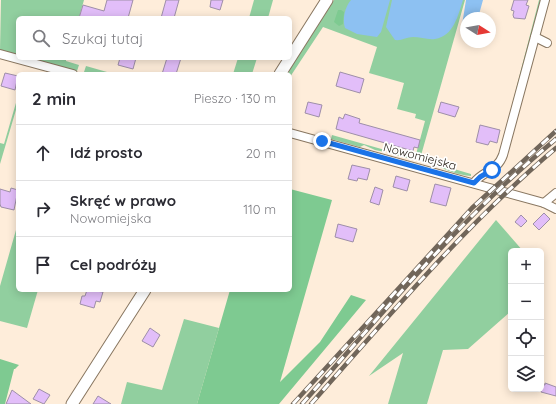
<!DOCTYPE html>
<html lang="pl">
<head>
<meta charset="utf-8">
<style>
	body { margin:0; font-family:Quicksand,sans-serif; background:#f2f2f3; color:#2b2b33 }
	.controls { position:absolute; right:12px; bottom:12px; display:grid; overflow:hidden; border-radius:6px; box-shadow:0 2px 10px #0003 }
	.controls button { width:36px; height:36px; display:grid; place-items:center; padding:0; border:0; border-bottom:1px solid #e1e1e2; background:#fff; color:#2b2b33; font:20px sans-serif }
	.compass { position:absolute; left:460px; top:12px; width:36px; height:36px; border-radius:50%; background:#fff; box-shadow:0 2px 10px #0003; rotate:101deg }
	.stop { position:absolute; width:12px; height:12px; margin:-9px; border:3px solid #1a73e8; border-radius:50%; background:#fff }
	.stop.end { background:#1a73e8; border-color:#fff; box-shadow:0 1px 4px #0008 }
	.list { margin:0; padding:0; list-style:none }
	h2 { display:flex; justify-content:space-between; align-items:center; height:52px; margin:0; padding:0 16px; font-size:17px }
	h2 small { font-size:13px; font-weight:400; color:#7c7c81 }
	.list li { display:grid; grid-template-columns:26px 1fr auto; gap:12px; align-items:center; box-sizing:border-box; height:56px; padding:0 16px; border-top:1px solid #e1e1e2 }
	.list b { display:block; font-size:15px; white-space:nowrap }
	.list p { margin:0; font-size:13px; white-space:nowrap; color:#7c7c81 }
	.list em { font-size:13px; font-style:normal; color:#7c7c81 }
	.icon { flex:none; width:22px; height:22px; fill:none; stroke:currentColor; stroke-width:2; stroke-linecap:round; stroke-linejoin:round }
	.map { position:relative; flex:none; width:556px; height:404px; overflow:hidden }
	.search { position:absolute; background:#fff; box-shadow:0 2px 10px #0003; left:16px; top:16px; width:276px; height:44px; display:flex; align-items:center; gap:10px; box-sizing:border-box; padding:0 14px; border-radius:6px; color:#7c7c81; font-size:15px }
	.panel { position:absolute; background:#fff; box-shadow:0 2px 10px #0003; left:16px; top:72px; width:276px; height:220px; border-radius:6px }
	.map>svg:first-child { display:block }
</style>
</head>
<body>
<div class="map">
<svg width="556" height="404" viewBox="0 0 556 404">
	<rect width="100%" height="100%" fill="#feedda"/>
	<g fill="#91cf9f">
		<polygon points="1,0 84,0 79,18 18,18 18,55 0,50"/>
		<polygon points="254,0 273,0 268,18 249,18"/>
		<path d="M334,0H465L420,159L471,174V176C457,175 447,170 435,165C420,160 404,158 390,153L391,145H393L391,152L415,158L425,121L415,118L416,114L397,109L404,83L369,73L377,47L323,27L290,77V74H287Z"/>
		<polygon points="539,0 542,0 501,154 499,155"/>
		<polygon points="29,58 66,58 66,61 79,65 77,71"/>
		<polygon points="238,58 257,58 252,74 233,74"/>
		<polygon points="86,66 114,74 86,73 84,72"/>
		<polygon points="18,96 18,103 0,164 0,143 4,144"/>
		<polygon points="332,135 385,150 385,152 375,150 364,145 360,147 331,139"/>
		<polygon points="496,220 523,251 511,251 511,311 468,349 443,350 427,404 388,404 403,353 369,376"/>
		<polygon points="18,223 18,290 38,290 27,328 0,321 0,286"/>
		<polygon points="184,319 219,328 197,404 121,404 127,382 162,390"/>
	</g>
	<g fill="#7eca91">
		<polygon points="338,10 341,10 344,12 343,24 339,26 334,22"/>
		<polygon points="290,189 332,200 280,382 320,342 351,295 366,300 279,404 197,404 230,290 290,290"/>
		<polygon points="0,359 19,365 15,369 14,369 5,404 0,404"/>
	</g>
	<g fill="#8dc1f2">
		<path d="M351,0H390L381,32L377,37L357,34L345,28C342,19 345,7 351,0Z"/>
		<path d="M392,0H463C458,15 454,36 435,39C428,40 420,37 413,37C407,37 401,41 395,40L386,27Z"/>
		<polygon points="466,0 483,0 478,18 466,18 466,27 462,25"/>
	</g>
	<g fill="#e2bef9" stroke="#9e8fa8">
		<polygon points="107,0 133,0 128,18 79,18 83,5 104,11"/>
		<polygon points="166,0 179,0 174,18 161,18"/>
		<polygon points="211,0 223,0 220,10 210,7"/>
		<polygon points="514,0 528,0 526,5 529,6 525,19 514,18 513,15 514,11 511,10"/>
		<polygon points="120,58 136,58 133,69 118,65"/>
		<polygon points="167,58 181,58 176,74 162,74"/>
		<polygon points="340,72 364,79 360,93 336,86"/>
		<polygon points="5,73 18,76 15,90 1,86"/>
		<polygon points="308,102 322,105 319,117 305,113"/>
		<polygon points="441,102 459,107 455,117 438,112"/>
		<polygon points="345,114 360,119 359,123 420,140 418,148 414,147 413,151 336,129 339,117 343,119"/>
		<polygon points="480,125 500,130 497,143 490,141 488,145 476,142"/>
		<polygon points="352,165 370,169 367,180 358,178 357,181 348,179"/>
		<polygon points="396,176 410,180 407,191 393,187"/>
		<polygon points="435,184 451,188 446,206 430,202"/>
		<polygon points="375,187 383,190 379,205 370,202"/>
		<polygon points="11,188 18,190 14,210 1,207 0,204 0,189 10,192"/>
		<polygon points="544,213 550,219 539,230 533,224"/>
		<polygon points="521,215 527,221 521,227 515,222"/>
		<polygon points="338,224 357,229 353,242 335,237"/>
		<polygon points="87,290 103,292 100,302 96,301 94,308 80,304 82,296 85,296"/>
		<polygon points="150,328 160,335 153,347 142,341"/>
		<polygon points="545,383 556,387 556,396 541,392 541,384 545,385"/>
		<polygon points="39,389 50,395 44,404 33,399"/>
		<polygon points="12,390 31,404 6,404"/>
		<polygon points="98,396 111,404 93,404"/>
	</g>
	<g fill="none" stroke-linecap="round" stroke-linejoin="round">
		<g stroke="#897761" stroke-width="10">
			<g id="minor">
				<polyline points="535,37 547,43"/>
				<polyline points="0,54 73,74"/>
				<polyline points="290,133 544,203 556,209"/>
				<path d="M474,183C482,171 497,172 503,155L545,0"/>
				<polyline points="544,203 556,193"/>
			</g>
		</g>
		<g stroke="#897761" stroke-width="13">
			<g id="tertiary">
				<polyline points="280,74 327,0"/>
				<polyline points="72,404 145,290"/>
			</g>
		</g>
		<use href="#minor" stroke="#fff" stroke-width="8"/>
		<use href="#tertiary" stroke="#fff" stroke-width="11"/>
		<g stroke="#71665a" stroke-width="4.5">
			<g id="rail">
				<polyline points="293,404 472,208 556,131"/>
				<path d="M302,404C383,313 461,217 556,139"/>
				<path d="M311,404C389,316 466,224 556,148"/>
			</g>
		</g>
		<use href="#rail" stroke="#fff" stroke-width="3" stroke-dasharray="9" stroke-linecap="butt"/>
	</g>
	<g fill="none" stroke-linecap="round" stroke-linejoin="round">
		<polyline stroke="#1a73e8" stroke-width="5" points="322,141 474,183 480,177 492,170"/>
	</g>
	<g text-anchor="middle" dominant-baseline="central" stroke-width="3.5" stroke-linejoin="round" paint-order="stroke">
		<g font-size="12" fill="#292219" stroke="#fff">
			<text transform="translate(420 156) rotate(15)">Nowomiejska</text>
		</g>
	</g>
</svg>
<div class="controls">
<button>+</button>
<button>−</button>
<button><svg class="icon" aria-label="locate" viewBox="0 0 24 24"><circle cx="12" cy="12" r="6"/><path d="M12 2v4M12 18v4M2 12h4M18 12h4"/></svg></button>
<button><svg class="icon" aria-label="layers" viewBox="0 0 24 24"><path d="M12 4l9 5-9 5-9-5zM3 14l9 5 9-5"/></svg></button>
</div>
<svg class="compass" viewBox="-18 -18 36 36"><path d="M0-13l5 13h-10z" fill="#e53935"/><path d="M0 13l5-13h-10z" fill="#7c7c81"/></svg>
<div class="stop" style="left:492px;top:170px"></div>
<div class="stop end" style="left:322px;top:141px"></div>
<div class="search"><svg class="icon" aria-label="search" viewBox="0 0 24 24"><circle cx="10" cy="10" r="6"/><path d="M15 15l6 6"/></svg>Szukaj tutaj</div>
<section class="panel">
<h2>2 min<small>Pieszo · 130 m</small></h2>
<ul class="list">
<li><svg class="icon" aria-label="ahead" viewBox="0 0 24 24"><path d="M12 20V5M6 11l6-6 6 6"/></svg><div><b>Idź prosto</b></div><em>20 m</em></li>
<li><svg class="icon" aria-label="right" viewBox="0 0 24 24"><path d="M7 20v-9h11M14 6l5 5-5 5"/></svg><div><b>Skręć w prawo</b><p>Nowomiejska</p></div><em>110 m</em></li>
<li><svg class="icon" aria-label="arrive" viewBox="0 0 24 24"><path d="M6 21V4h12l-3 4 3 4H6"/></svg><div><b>Cel podróży</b></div></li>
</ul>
</section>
</div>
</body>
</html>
